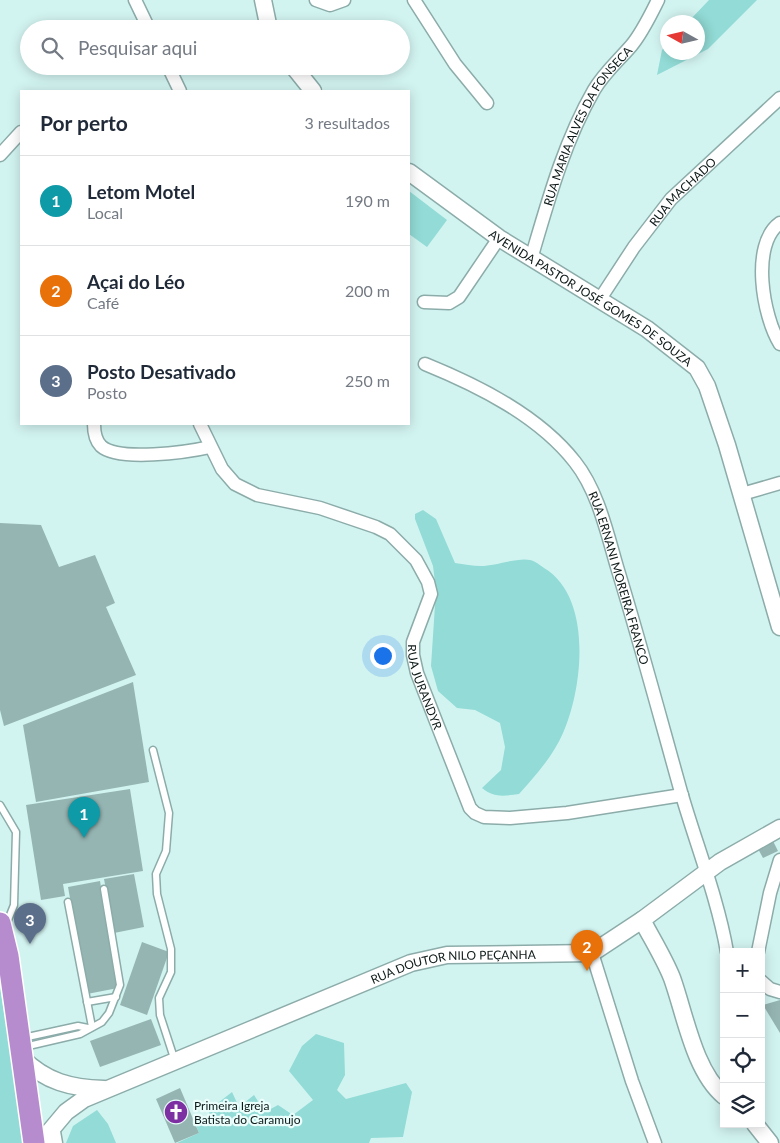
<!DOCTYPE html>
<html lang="pt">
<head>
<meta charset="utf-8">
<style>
	body { margin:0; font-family:Lato,sans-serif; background:#f6f6f7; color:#1f2937 }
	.controls { position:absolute; right:15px; bottom:15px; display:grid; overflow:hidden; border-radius:0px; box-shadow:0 2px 12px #0003 }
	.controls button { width:45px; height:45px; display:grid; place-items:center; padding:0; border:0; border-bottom:1px solid #e0e1e3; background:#fff; color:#1f2937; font:25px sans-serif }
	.compass { position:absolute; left:660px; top:15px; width:45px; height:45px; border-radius:50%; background:#fff; box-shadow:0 2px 12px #0003; rotate:278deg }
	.you { position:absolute; left:382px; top:655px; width:18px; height:18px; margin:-12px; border:4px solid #fff; border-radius:50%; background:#1a73e8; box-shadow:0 0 0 8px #1a73e833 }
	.badge { display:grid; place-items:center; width:32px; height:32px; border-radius:50%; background:#b45309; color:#fff; font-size:16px; font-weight:700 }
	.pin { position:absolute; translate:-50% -41px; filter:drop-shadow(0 1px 2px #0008) }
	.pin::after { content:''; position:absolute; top:26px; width:18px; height:15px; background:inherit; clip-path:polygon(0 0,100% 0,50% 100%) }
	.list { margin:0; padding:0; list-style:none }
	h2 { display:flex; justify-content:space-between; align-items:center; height:65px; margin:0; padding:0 20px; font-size:21px }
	h2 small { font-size:16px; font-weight:400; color:#747a83 }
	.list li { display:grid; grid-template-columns:32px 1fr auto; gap:15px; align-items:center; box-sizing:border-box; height:90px; padding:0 20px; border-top:1px solid #e0e1e3 }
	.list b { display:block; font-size:19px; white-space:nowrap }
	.list p { margin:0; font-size:16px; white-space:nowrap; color:#747a83 }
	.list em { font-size:16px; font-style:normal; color:#747a83 }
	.icon { flex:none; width:28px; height:28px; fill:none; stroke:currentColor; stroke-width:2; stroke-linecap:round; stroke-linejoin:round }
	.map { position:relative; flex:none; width:780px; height:1143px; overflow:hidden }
	.search { position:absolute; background:#fff; box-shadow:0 2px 12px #0003; left:20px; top:20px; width:390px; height:55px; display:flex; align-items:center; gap:12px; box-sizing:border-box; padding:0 18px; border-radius:28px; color:#747a83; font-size:19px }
	.panel { position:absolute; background:#fff; box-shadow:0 2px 12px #0003; left:20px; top:90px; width:390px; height:335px; border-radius:0px }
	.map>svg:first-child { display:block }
</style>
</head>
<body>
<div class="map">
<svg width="780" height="1143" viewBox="0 0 780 1143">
	<rect width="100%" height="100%" fill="#d2f4f1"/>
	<g fill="#92dbd6">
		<polygon points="709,0 757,0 708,49 657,75 662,50 667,45 668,52 698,52 698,22 688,22"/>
		<polygon points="409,191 447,220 427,247 409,234"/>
		<path d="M423,510L436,519L455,563C464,564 473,566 481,566C495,566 519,557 530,560C535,561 540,565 544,568C593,597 583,688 563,733C553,756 536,775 519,794C504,796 494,798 482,788L501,770L505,747L500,723L475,710L457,708L438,691L431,666L436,590L433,566L415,519V514Z"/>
		<polygon points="0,987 25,1143 0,1143"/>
		<polygon points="316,1034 344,1043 345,1075 337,1090 346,1099 406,1083 412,1092 403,1137 371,1138 369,1143 177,1143 199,1133 196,1125 209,1119 209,1110 232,1092 239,1107 254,1095 265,1112 278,1105 293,1115 313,1100 289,1071 302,1046"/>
		<polygon points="97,1110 108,1124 116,1143 66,1143 73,1126"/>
	</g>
	<g fill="#95b5b2">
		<polygon points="0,523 41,525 59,567 95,555 115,603 106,607 136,675 4,726 0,710"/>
		<polygon points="133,682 149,782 36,802 23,725"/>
		<polygon points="130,789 143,871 63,884 65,896 41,900 26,805"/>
		<polygon points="772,839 778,851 763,858 757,847"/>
		<polygon points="134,874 144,927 114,933 104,879"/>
		<polygon points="100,881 118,988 87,994 68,887"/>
		<polygon points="142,942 169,952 147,1015 120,1005"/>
		<polygon points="780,1000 780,1033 763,1005"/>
		<polygon points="151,1019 161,1045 100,1067 90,1041"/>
		<polygon points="180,1088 199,1133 175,1143 156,1099"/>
	</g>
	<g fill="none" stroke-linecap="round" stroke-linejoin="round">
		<g stroke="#8cacaa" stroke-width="9">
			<g id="service">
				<polyline points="153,750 169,813 166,851 156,874 157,894 171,949 171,972 159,998 160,1015 175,1061"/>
				<polyline points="0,805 16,832 14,905 6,925"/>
				<polyline points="68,902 92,1027"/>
				<polyline points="87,1002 116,997"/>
				<polyline points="23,1038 78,1026 88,1028"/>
				<polyline points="24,1047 80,1034 102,1022 109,1013 120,985 104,889"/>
			</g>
		</g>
		<g stroke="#8cacaa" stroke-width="15">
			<g id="minor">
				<polyline points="135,0 149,29"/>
				<polyline points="316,0 330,5 344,0"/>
				<polyline points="414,0 455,64 487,103"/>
				<polyline points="168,66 180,91"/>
				<polyline points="0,155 21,132"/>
				<path d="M780,223C750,244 763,317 780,344"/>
				<path id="s1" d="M531,259C548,201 564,142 594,90C604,73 618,61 631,46C642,33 650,16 658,0"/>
				<path id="s2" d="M600,299L634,247L671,199L780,98"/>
				<polyline points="424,302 449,303 459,297 499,238"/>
				<path id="s3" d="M425,364C479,386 539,416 575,462C598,491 607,533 617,567C640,642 660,717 681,792C696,844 718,899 727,952"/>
				<path d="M94,424C94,432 95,440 101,446C118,462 188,452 210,447"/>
				<path id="s4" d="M200,424L222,469L235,484L257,495L320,508L376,527L390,534L416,560L428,582L431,594L413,642V655L417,673L470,808L475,813L484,817L510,818L567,813L682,795"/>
				<polyline points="742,494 780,483"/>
				<polyline points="758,952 770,893 780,860"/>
				<polyline points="592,953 632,1081 655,1143"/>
				<polyline points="761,981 770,989 780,992"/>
				<polyline points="53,1126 56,1143"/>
			</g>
		</g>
		<g stroke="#8cacaa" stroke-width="19">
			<g id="tertiary">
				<polyline points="263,0 269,29"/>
				<polyline points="293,66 313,91"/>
				<path id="s5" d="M409,172L499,238L647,329L697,368L707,386L727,445L780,627"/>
				<path d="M642,920C652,939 664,958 672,978C685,1014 694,1071 724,1096"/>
				<path d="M22,1058C46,1082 71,1088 104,1089"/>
				<polyline points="755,1124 770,1143"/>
				<path id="s6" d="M40,1143L66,1112L84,1099L411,963L447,955L592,953L642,920L720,862L780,828"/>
			</g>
		</g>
		<g stroke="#fff" stroke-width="24">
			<polyline id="trunk" points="0,923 8,956 34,1143"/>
		</g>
		<use href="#service" stroke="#fff" stroke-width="6"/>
		<use href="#minor" stroke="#fff" stroke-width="12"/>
		<use href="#tertiary" stroke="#fff" stroke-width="16"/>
		<use href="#trunk" stroke="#b68cce" stroke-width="21"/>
	</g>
	<defs>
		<g id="church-disc" transform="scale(1.25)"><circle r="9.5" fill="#7c30a2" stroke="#eafefc"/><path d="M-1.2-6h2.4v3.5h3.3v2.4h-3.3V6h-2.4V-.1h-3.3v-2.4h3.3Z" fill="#fff"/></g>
	</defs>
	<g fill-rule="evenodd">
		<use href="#church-disc" x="176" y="1112"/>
	</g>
	<g text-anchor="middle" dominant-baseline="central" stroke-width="4.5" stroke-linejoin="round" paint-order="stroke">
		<g font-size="12" fill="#0d1918" stroke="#eafefc">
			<text stroke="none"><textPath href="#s1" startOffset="146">RUA MARIA ALVES DA FONSECA</textPath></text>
			<text stroke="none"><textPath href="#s2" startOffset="136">RUA MACHADO</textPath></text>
			<text stroke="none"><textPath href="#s5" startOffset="221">AVENIDA PASTOR JOSÉ GOMES DE SOUZA</textPath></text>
			<text stroke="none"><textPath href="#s3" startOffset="306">RUA ERNANI MOREIRA FRANCO</textPath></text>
			<text stroke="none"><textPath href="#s4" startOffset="406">RUA JURANDYR</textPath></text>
			<text stroke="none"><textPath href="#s6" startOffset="458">RUA DOUTOR NILO PEÇANHA</textPath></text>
		</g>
		<g font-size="12" fill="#0d1918" stroke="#eafefc" text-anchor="start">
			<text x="194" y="1105">Primeira Igreja<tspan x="194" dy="14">Batista do Caramujo</tspan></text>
		</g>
	</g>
</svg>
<div class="controls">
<button>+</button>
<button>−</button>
<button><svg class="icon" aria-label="locate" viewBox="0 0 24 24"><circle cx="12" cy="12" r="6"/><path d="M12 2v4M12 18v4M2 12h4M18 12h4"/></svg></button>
<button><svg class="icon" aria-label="layers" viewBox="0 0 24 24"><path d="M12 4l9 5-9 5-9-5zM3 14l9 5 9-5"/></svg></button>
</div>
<svg class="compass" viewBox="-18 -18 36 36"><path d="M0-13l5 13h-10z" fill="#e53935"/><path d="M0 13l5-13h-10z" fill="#747a83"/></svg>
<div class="you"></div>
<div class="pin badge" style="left:84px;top:838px;background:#0f9aa8">1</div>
<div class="pin badge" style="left:587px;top:971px;background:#e8710a">2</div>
<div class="pin badge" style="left:30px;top:944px;background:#5c6f8a">3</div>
<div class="search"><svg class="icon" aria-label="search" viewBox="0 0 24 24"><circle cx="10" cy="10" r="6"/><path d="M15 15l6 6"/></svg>Pesquisar aqui</div>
<section class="panel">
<h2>Por perto<small>3 resultados</small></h2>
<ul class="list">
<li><span class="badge" style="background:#0f9aa8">1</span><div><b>Letom Motel</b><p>Local</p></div><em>190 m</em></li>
<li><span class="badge" style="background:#e8710a">2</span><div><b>Açai do Léo</b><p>Café</p></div><em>200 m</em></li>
<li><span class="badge" style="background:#5c6f8a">3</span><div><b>Posto Desativado</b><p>Posto</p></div><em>250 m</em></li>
</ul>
</section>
</div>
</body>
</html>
